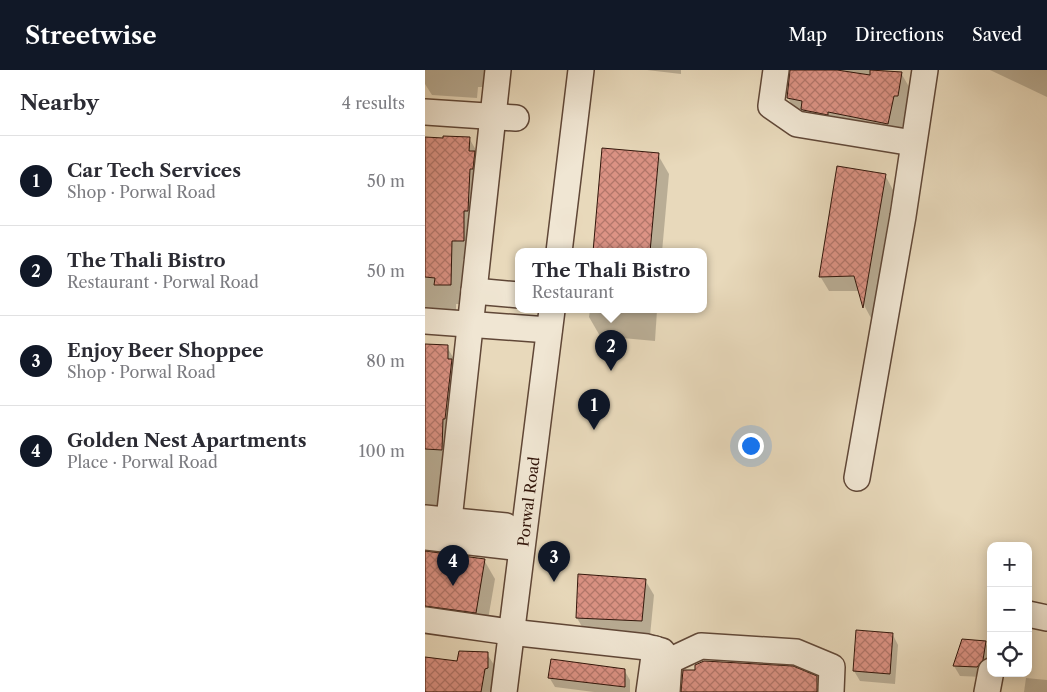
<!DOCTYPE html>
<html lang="en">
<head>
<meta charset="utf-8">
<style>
	body { margin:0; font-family:"Libre Caslon Text",serif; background:#f7f7f7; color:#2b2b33 }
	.controls { position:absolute; right:15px; bottom:15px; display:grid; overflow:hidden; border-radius:10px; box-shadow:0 2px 12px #0003 }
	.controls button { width:45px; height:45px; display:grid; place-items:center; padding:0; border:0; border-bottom:1px solid #e1e1e2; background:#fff; color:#2b2b33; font:25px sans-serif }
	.you { position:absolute; left:325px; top:375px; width:18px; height:18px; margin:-12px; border:4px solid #fff; border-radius:50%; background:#1a73e8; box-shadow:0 0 0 8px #1a73e833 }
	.badge { display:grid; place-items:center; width:32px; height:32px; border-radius:50%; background:#111827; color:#fff; font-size:16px; font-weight:700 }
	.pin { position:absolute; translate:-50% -41px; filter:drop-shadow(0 1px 2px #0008) }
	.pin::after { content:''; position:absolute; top:26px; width:18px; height:15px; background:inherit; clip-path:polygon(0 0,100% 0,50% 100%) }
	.popup { position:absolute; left:90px; top:178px; width:192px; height:65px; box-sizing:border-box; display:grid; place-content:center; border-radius:10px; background:#fff; filter:drop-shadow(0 1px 4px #0005); font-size:16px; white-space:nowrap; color:#7c7c81 }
	.popup b { font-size:19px; color:#2b2b33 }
	.popup::after { content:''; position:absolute; left:50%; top:100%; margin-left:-10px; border:10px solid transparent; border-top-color:#fff }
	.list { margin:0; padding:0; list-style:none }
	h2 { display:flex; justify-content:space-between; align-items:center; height:65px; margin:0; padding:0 20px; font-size:21px }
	h2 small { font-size:16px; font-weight:400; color:#7c7c81 }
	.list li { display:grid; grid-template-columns:32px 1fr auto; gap:15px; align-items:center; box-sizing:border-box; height:90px; padding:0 20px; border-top:1px solid #e1e1e2 }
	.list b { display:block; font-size:19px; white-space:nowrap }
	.list p { margin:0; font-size:16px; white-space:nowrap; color:#7c7c81 }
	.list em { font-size:16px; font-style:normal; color:#7c7c81 }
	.icon { flex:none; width:28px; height:28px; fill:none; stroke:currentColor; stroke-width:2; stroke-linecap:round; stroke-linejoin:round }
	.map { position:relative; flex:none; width:622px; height:622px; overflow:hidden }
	header { display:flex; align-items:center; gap:30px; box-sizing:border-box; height:70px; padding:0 25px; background:#111827; color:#fff }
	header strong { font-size:24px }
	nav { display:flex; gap:28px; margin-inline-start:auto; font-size:18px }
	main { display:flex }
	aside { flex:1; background:#fff }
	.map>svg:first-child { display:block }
</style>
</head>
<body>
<header>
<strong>Streetwise</strong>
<nav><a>Map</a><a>Directions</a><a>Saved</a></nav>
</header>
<main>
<aside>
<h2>Nearby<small>4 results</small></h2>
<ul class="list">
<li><span class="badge">1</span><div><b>Car Tech Services</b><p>Shop · Porwal Road</p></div><em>50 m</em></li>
<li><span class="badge">2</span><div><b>The Thali Bistro</b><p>Restaurant · Porwal Road</p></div><em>50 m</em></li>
<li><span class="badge">3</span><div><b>Enjoy Beer Shoppee</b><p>Shop · Porwal Road</p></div><em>80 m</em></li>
<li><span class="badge">4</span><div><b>Golden Nest Apartments</b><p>Place · Porwal Road</p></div><em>100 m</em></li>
</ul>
</aside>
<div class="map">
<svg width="622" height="622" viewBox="0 0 622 622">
	<defs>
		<pattern id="building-cross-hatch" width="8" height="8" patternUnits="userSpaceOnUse" patternTransform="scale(1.25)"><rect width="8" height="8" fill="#dc9385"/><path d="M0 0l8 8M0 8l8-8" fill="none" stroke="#b3776b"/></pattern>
	</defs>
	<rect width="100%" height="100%" fill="#e8d9bb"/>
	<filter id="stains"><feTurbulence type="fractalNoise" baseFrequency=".004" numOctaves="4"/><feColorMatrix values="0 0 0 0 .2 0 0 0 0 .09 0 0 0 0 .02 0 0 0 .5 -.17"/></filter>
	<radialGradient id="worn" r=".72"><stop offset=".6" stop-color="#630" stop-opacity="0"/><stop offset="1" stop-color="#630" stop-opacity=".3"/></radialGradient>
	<g fill="#0003">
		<polygon points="0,0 60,0 59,17 53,17 52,28 7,25 0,14"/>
		<polygon points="222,0 256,0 256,4"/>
		<polygon points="366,0 457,0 476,3 487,22 484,45 480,44 474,73 374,47 363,28"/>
		<polygon points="565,0 622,0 622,27"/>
		<polygon points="0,68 44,68 55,87 49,190 38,189 37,234 31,234 31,245 0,245"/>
		<polygon points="178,80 233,85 244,104 237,182 170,182"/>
		<polygon points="460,105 468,120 447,250 440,237 435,221 404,221 395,206"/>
		<polygon points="165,240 232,240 230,271 175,266 164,247"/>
		<polygon points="0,277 22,277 33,296 27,398 16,398 15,442 0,453"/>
		<polygon points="0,483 59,490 70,509 61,561 0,560"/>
		<polygon points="220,510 229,525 225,566 160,562 152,548"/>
		<polygon points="468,565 473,575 470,614 435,611 429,601"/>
		<polygon points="560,572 566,584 563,600 558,607 535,606 529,596"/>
		<polygon points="62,584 71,598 66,622 0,622 0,588 34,592"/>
		<polygon points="199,600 205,610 205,622 169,622 130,617 124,607"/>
		<polygon points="389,607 398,622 258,622"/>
		<polygon points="601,608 622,610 622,622 599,622"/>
	</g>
	<g fill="url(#building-cross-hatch)" stroke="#32160b">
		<polygon points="365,0 412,0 445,5 445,0 477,2 473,26 469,26 463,54 403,42 403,45 378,40 376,39 377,31 362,28"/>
		<polygon points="18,66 45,67 44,81 50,81 48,99 45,99 43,141 39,141 39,171 27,171 26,215 9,215 10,208 0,207 0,67 18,68"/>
		<polygon points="177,78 234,83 225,182 168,182"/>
		<polygon points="412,96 461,104 438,238 429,206 394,207"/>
		<polygon points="0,274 23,275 23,289 27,289 20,349 18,349 17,380 0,379"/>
		<polygon points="0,481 60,489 51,543 0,536"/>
		<polygon points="153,504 221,509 217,551 151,548"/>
		<polygon points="431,560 468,563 465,604 428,601"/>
		<polygon points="537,569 561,571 558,590 552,597 528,596"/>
		<polygon points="34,581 63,582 63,598 60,599 56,622 0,622 0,587 32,591"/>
		<polygon points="126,589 200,599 200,617 123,608"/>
		<polygon points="279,591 368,596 392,606 392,622 256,622 258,600 270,600 270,595"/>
	</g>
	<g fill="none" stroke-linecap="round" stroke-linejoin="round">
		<g stroke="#604737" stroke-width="28">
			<g id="minor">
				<polyline points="351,0 346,36 372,54 488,73"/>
				<polyline points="0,42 91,48"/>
				<polyline points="134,182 156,0"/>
				<polyline points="49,221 94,225"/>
				<polyline points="0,251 124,260"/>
				<polyline points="432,408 478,146 500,0"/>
				<polyline points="0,448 81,456"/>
				<polyline points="24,450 73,0"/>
				<polyline points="0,467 96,478"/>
				<polyline points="603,544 622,548"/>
				<polyline points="0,550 85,562 222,577 237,581 244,591 242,622"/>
				<polyline points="244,591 276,576 371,582 407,597 406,622"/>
				<path id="s1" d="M79,622L127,240"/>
				<polyline points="224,622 230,579"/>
				<polyline points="562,622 566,601"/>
			</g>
		</g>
		<use href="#minor" stroke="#f0e6d3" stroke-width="25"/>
	</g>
	<g text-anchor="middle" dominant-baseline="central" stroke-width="5" stroke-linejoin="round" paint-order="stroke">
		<g font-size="15" fill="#32160b" stroke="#f0e6d3">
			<text stroke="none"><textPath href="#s1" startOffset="192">Porwal Road</textPath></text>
		</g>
	</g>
	<rect width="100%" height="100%" filter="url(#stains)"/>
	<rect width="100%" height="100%" fill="url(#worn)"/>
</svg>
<div class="controls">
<button>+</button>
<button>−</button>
<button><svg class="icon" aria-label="locate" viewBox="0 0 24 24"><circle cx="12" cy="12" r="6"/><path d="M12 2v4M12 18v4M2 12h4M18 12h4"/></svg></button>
</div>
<div class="you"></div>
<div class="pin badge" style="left:169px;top:360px">1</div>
<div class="pin badge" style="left:186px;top:301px">2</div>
<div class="popup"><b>The Thali Bistro</b>Restaurant</div>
<div class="pin badge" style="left:129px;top:512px">3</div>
<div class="pin badge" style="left:28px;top:516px">4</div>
</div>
</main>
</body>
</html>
